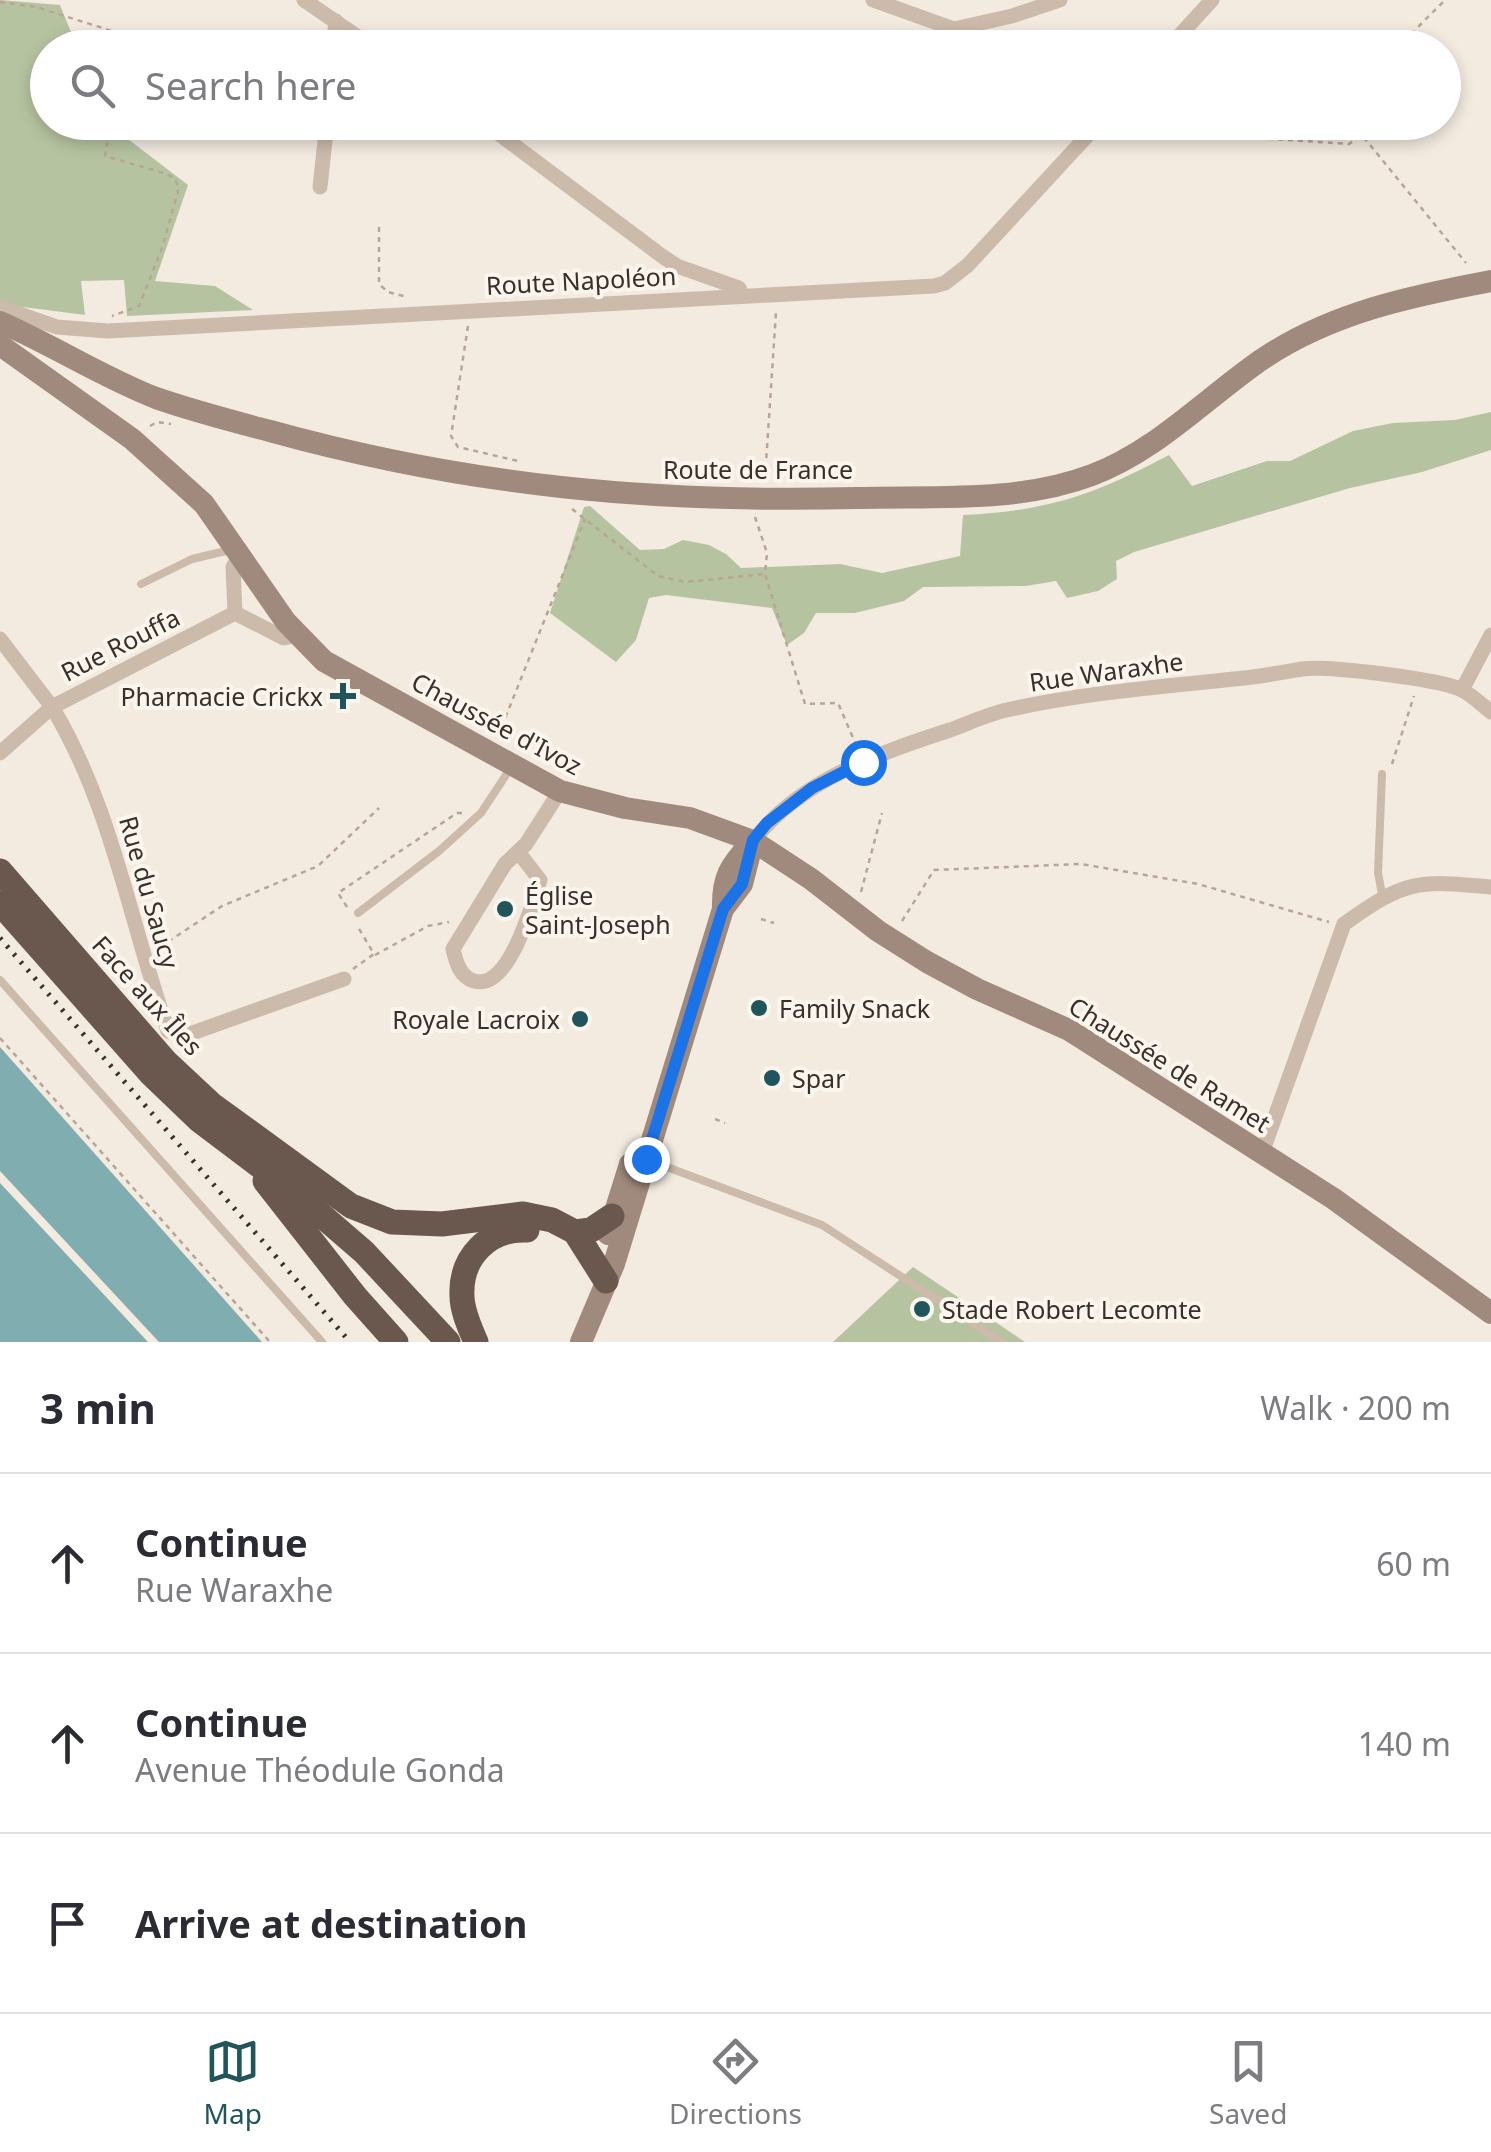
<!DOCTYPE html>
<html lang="en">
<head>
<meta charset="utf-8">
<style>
	body { margin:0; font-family:"Noto Sans",sans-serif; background:#f2f2f3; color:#2b2b33 }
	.stop { position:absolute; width:30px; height:30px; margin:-22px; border:8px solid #1a73e8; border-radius:50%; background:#fff }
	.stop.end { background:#1a73e8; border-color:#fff; box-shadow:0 2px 10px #0008 }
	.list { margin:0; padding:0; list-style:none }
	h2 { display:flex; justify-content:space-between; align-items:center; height:130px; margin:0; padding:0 40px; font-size:42px }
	h2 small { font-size:32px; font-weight:400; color:#7c7c81 }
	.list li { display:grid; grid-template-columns:65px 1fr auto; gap:30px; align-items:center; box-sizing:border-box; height:180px; padding:0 40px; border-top:2px solid #e1e1e2 }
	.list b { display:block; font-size:38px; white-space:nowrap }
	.list p { margin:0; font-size:32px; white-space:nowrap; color:#7c7c81 }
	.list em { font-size:32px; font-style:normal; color:#7c7c81 }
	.icon { flex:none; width:55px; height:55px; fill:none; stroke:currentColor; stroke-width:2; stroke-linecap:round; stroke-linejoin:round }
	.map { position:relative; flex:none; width:1491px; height:1342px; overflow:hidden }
	.search { position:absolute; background:#fff; box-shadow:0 5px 15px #0003; left:30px; right:30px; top:30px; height:110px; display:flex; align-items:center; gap:25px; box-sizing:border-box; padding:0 35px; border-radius:55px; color:#7c7c81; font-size:38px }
	.sheet { height:670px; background:#fff }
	nav { display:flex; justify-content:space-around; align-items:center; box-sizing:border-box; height:140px; border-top:2px solid #e1e1e2; background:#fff; font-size:28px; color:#7c7c81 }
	nav a { display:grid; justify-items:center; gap:5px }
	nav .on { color:#20565b }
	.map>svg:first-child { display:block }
</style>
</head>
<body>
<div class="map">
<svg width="1491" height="1342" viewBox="0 0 1491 1342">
	<rect width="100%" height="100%" fill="#f3ebe0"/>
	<g fill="#b6c3a0">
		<polygon points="0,0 60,5 77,47 48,48 48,122 107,123 188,185 155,281 215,286 253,310 127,316 124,280 81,281 85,315 0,304"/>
		<path d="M1491,412V450L1422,472L1350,488L1134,552L1116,561L1117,579L1098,591L1067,598L1056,581L1026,586L923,587L904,601L855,613H816L804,633L787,645L772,608L666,595L649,598L636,640L616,662L550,613L584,507L590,506L640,550L664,549L683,540L709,545L726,554L741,568L840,564L882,573L960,556L963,515C1048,511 1094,495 1169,455L1192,486L1267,461H1290L1353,431L1393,423L1455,420Z"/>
		<polygon points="913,1267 1025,1342 833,1342"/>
	</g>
	<g fill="#7fadb0">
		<polygon points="0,1047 262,1342 159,1342 0,1171"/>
		<polygon points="0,1183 148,1342 0,1342"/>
	</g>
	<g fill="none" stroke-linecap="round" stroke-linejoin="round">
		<g stroke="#b8a596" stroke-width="2.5" stroke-dasharray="5 5" stroke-linecap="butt">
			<polyline points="0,2 36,7 125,35 123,48"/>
			<polyline points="1397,48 1445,0"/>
			<polyline points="111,122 105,156 167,174 175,179 179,188 162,248 139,306 112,316"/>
			<polyline points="1129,122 1228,136 1349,144 1362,135 1466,263"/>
			<polyline points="1362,135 1365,122"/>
			<polyline points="379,227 379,284 388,292 407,297"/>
			<polyline points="468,326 451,436 458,447 518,461"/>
			<polyline points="150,426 157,422 171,424"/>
			<polyline points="765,478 776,312"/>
			<polyline points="572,509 658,576 686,582 764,574"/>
			<polyline points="755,517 767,553 765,574 805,704 838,703 857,747"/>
			<polyline points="498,736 585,519"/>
			<polyline points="1392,764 1414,696"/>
			<polyline points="861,892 882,813"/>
			<polyline points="347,907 338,893 457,813 464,813"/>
			<polyline points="761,919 774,923"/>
			<polyline points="902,921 934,870 1081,864 1198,884 1329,922"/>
			<polyline points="160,947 222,906 318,866 379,808"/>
			<polyline points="375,955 428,926 449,922"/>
			<polyline points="353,969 374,954 358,927"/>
			<polyline points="0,1038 270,1342"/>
			<polyline points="715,1119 725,1123"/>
		</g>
		<g stroke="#ccbbab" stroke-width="8">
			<polyline points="141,584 192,559 230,550"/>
			<polyline points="1382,774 1378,873 1383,899"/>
			<polyline points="358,913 439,851 481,813 512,766"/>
			<polyline points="0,980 322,1342"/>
			<polyline points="648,1160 822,1225 1002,1342"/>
		</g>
		<g stroke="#ccbbab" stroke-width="15">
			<polyline points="304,0 374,48"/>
			<polyline points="873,0 954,29"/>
			<polyline points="333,48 336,21"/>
			<polyline points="970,48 961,42 954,29 1012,16 1060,0"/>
			<polyline points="1168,48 1212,0"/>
			<polyline points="483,122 662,256 677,266 739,288 742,296"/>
			<polyline points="320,187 327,122"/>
			<polyline points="0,307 57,327 108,331 934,286 945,283 968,265 1100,122"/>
			<polyline points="241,555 233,567 235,613 284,638 297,635"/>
			<polyline points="0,639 52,707 235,613"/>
			<polyline points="1462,690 1491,635"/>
			<path d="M0,753L52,707C112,806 130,923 168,1031L181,1037L344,979"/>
			<path d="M753,841C800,780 879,753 950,730C969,723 988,714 1007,710C1081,693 1159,687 1234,679C1257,677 1279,673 1302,669C1328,665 1436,679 1460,689C1471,694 1482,705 1491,712"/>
			<path d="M519,853L540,880C532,905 509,991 474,981C460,977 456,962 453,949L505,864L526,844L560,791"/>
			<path d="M1262,1153L1344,924C1405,880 1417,880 1491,887"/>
		</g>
		<g stroke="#a08a7d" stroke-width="22">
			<path d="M0,322C53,345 102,377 156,398C193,411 232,421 270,431C469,486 651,503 857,498C934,496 1018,503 1092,475C1156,451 1205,399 1261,360C1330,313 1411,296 1491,281"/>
			<polyline points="0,345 132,439 204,504 286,622 324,661 560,791 625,808 690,818 753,841 811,879 878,931 927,962 977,989 1069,1030 1171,1095 1334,1199 1491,1313"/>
			<path d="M723,909C722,878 730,865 751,843"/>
			<polyline points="608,1234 630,1164"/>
			<polyline points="581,1342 614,1264 723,909 742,884 753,841"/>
		</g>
		<g stroke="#6a584f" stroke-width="25">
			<polyline points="0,871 166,1062 211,1104 351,1206 392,1222 442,1224 523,1214 552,1220 575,1232 606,1281"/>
			<polyline points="0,903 151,1074 199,1120 298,1195 364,1252 448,1342"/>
			<polyline points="265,1181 355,1296 396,1342"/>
			<polyline points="575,1232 591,1230 612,1216"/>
			<path d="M476,1342C470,1328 462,1311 462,1296C460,1257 489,1228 527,1230"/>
		</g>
		<polyline stroke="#3a302b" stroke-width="5" stroke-dasharray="2.5 8" stroke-linecap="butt" points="0,938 350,1342"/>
	</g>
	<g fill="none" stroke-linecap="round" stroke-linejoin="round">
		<polyline stroke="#1a73e8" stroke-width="12" points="646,1159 723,909 742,884 753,840 767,823 812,788 863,762"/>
	</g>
	<g fill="#20565b" stroke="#faf5ed" stroke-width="4">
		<path d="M338 681h10v10h10v10h-10v10h-10v-10h-10v-10h10z"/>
		<circle cx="505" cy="909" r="10"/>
		<circle cx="759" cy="1008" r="10"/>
		<circle cx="580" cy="1019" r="10"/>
		<circle cx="772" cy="1078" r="10"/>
		<circle cx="922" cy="1309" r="10"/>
	</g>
	<g text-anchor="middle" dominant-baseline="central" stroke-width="8" stroke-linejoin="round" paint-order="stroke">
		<g font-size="25" fill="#3a302b" stroke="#faf5ed">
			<text transform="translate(581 280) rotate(-3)">Route Napoléon</text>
			<text x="758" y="469">Route de France</text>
			<text transform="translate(120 644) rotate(-27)">Rue Rouffa</text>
			<text transform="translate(1106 671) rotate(-8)">Rue Waraxhe</text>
			<text transform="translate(497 723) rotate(28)">Chaussée d'Ivoz</text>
			<text transform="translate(150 892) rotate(74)">Rue du Saucy</text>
			<text transform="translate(148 995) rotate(48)">Face aux Îles</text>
			<text transform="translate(1170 1064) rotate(32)">Chaussée de Ramet</text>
		</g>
		<g font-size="25" fill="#3a302b" stroke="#faf5ed" text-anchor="start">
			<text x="323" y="696" text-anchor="end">Pharmacie Crickx</text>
			<text x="525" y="895">Église<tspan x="525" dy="29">Saint-Joseph</tspan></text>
			<text x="779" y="1008">Family Snack</text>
			<text x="560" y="1019" text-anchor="end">Royale Lacroix</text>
			<text x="792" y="1078">Spar</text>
			<text x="942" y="1309">Stade Robert Lecomte</text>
		</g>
	</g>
</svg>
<div class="stop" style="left:863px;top:762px"></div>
<div class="stop end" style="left:646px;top:1159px"></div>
<div class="search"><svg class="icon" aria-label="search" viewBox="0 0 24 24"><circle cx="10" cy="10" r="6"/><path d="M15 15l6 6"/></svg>Search here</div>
</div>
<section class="sheet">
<h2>3 min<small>Walk · 200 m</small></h2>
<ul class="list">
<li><svg class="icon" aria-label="ahead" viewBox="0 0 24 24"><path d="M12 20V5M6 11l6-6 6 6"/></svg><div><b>Continue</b><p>Rue Waraxhe</p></div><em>60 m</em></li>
<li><svg class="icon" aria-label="ahead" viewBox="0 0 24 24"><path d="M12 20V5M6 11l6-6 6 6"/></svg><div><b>Continue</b><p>Avenue Théodule Gonda</p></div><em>140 m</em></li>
<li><svg class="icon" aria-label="arrive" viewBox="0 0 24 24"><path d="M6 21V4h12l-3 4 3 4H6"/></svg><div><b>Arrive at destination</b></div></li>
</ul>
</section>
<nav>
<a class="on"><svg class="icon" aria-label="map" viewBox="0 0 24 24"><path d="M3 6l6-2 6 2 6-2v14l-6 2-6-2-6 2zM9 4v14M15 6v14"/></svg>Map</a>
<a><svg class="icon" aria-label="directions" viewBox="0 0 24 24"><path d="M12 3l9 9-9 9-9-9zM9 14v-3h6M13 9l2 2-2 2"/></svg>Directions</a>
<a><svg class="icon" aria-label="saved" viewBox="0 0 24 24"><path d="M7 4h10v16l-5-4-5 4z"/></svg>Saved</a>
</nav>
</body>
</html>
